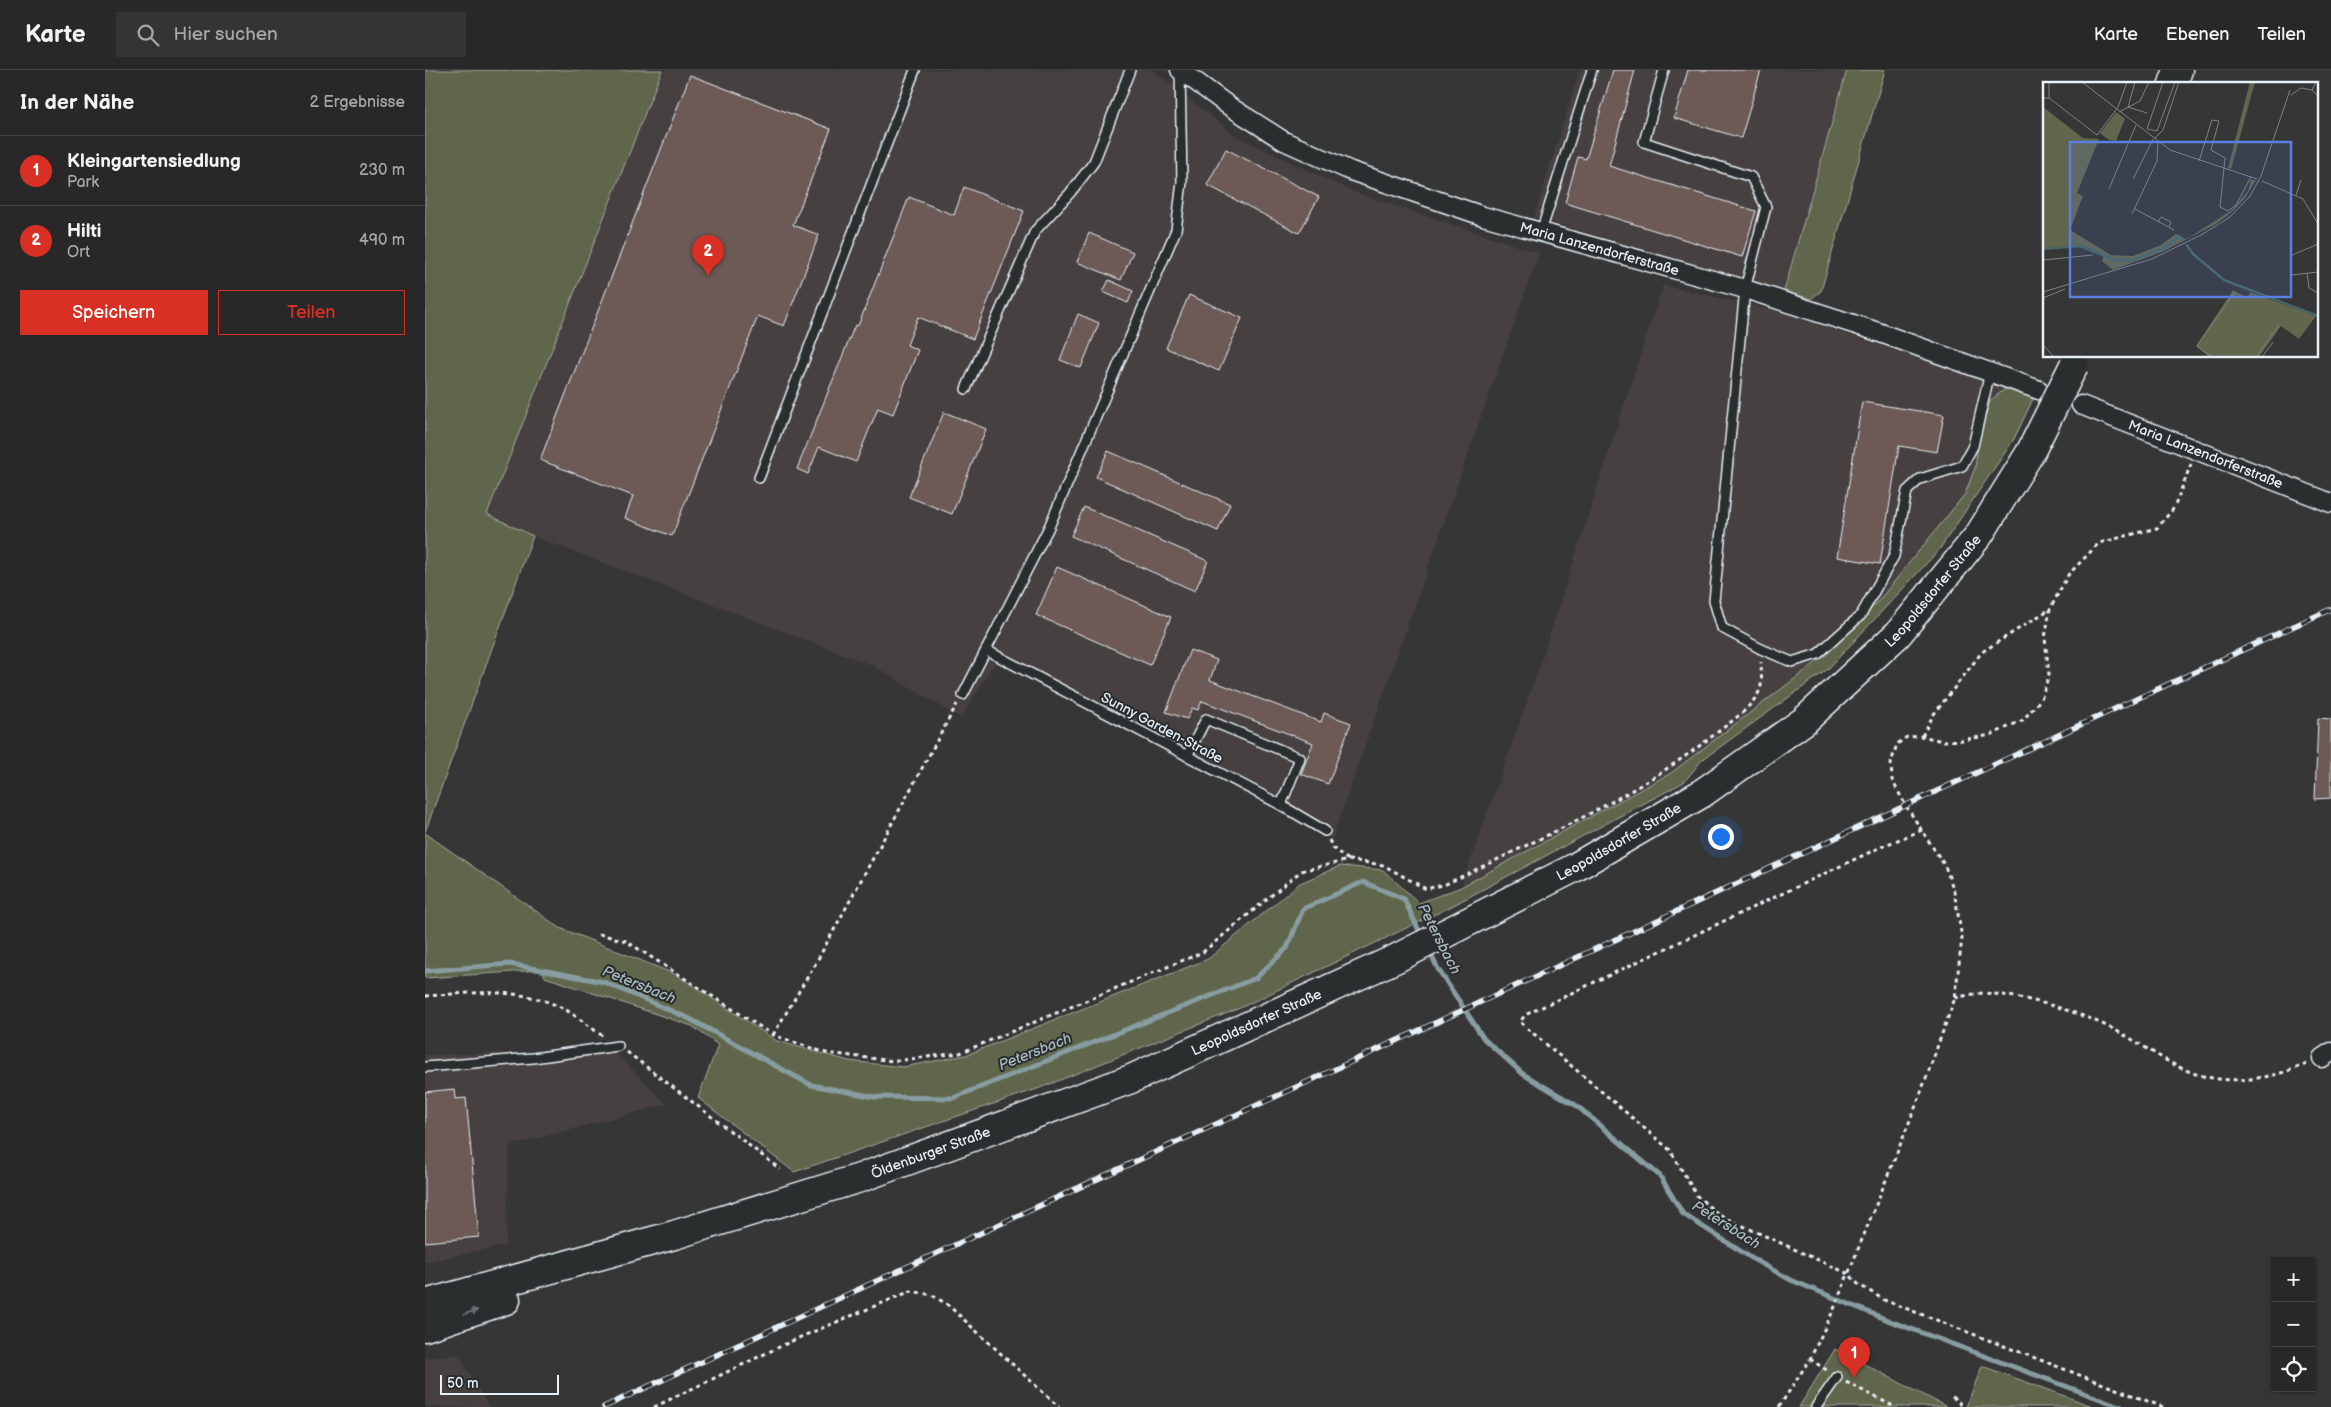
<!DOCTYPE html>
<html lang="de">
<head>
<meta charset="utf-8">
<style>
	body { margin:0; font-family:"Balsamiq Sans",sans-serif; background:#353434; color:#f1f3f6 }
	.controls { position:absolute; right:15px; bottom:15px; display:grid; overflow:hidden; border-radius:0px; box-shadow:0 1px 4px #0004 }
	.controls button { width:45px; height:45px; display:grid; place-items:center; padding:0; border:0; border-bottom:1px solid #454445; background:#292828; color:#f1f3f6; font:25px sans-serif }
	.scale { position:absolute; left:15px; bottom:12px; width:119px; box-sizing:border-box; padding-left:5px; border:2px solid #e8f1f8; border-top:0; font-size:14px; line-height:18px; white-space:nowrap; color:#e8f1f8; -webkit-text-stroke:4px #2a2d2e; paint-order:stroke }
	.you { position:absolute; left:1295px; top:766px; width:18px; height:18px; margin:-12px; border:4px solid #fff; border-radius:50%; background:#1a73e8; box-shadow:0 0 0 8px #1a73e833 }
	.badge { display:grid; place-items:center; width:32px; height:32px; border-radius:50%; background:#d93025; color:#fff; font-size:16px; font-weight:700 }
	.pin { position:absolute; translate:-50% -41px; filter:drop-shadow(0 1px 2px #0008) }
	.pin::after { content:''; position:absolute; top:26px; width:18px; height:15px; background:inherit; clip-path:polygon(0 0,100% 0,50% 100%) }
	.list { margin:0; padding:0; list-style:none }
	h2 { display:flex; justify-content:space-between; align-items:center; height:65px; margin:0; padding:0 20px; font-size:21px }
	h2 small { font-size:16px; font-weight:400; color:#a5a6a8 }
	.list li { display:grid; grid-template-columns:32px 1fr auto; gap:15px; align-items:center; box-sizing:border-box; height:70px; padding:0 20px; border-top:1px solid #454445 }
	.list b { display:block; font-size:19px; white-space:nowrap }
	.list p { margin:0; font-size:16px; white-space:nowrap; color:#a5a6a8 }
	.list em { font-size:16px; font-style:normal; color:#a5a6a8 }
	.actions { display:flex; gap:10px; padding:15px 20px }
	.actions a { flex:1; padding:11px 0; border:1px solid #d93025; border-radius:0px; text-align:center; font-size:18px; color:#d93025 }
	.actions .main { background:#d93025; color:#fff }
	.icon { flex:none; width:28px; height:28px; fill:none; stroke:currentColor; stroke-width:2; stroke-linecap:round; stroke-linejoin:round }
	.map { position:relative; flex:none; width:1906px; height:1337px; overflow:hidden }
	header { display:flex; align-items:center; gap:30px; box-sizing:border-box; height:70px; padding:0 25px; background:#292828; border-bottom:1px solid #454445 }
	header strong { font-size:24px }
	nav { display:flex; gap:28px; margin-inline-start:auto; font-size:18px }
	.search { width:350px; height:45px; background:#353434; display:flex; align-items:center; gap:12px; box-sizing:border-box; padding:0 18px; border-radius:0px; color:#a5a6a8; font-size:19px }
	main { display:flex }
	aside { flex:1; background:#292828 }
	.map>svg:first-child { display:block }
</style>
</head>
<body>
<header>
<strong>Karte</strong>
<div class="search"><svg class="icon" aria-label="search" viewBox="0 0 24 24"><circle cx="10" cy="10" r="6"/><path d="M15 15l6 6"/></svg>Hier suchen</div>
<nav><a>Karte</a><a>Ebenen</a><a>Teilen</a></nav>
</header>
<main>
<aside>
<h2>In der Nähe<small>2 Ergebnisse</small></h2>
<ul class="list">
<li><span class="badge">1</span><div><b>Kleingartensiedlung</b><p>Park</p></div><em>230 m</em></li>
<li><span class="badge">2</span><div><b>Hilti</b><p>Ort</p></div><em>490 m</em></li>
</ul>
<div class="actions"><a class="main">Speichern</a><a>Teilen</a></div>
</aside>
<div class="map">
<svg width="1906" height="1337" viewBox="0 0 1906 1337">
	<rect width="100%" height="100%" fill="#373636"/>
	<filter id="ink" filterUnits="userSpaceOnUse"><feTurbulence type="fractalNoise" baseFrequency=".02" numOctaves="2"/><feDisplacementMap in="SourceGraphic" scale="10" xChannelSelector="R" yChannelSelector="G"/><feConvolveMatrix kernelMatrix="1 2 1 2 8 2 1 2 1" color-interpolation-filters="sRGB"/></filter>
	<g filter="url(#ink)">
		<g fill="#474140">
			<polygon points="237,0 728,0 812,67 931,123 1114,183 907,769 571,591 536,648 449,596 108,466 62,445"/>
			<polygon points="1155,0 1422,0 1359,221 1109,147"/>
			<polygon points="1238,215 1359,243 1581,318 1565,331 1554,368 1550,398 1540,424 1451,534 1397,588 1246,703 1036,817 1114,598"/>
			<polygon points="189,981 241,1034 84,1076 81,1175 0,1192 0,985"/>
			<polygon points="33,1284 64,1337 0,1337 0,1288"/>
		</g>
		<g fill="#61664c" stroke="#a4aca2">
			<polygon points="0,0 237,0 62,444 108,466 0,762"/>
			<polygon points="1422,0 1460,0 1396,221 1386,229 1359,221"/>
			<polygon points="1581,318 1601,322 1608,329 1589,369 1514,480 1403,599 1277,690 1259,712 1023,838 815,938 615,1018 369,1102 273,1028 293,975 267,956 120,907 117,900 0,908 0,763 135,858 252,905 352,971 424,991 478,997 541,985 783,889 875,813 915,796 958,800 994,833 1036,817 1246,703 1397,588 1451,534 1540,424 1550,398 1554,368 1565,331"/>
			<polygon points="1410,1279 1522,1337 1374,1337"/>
			<polygon points="1557,1296 1670,1337 1541,1337"/>
		</g>
		<g fill="none" stroke-linecap="round" stroke-linejoin="round">
			<g stroke="#879da2" stroke-width="5">
				<polyline points="1004,881 1013,899 1059,969 1098,1004 1152,1036 1235,1106 1258,1144 1328,1189 1366,1210 1465,1251 1697,1337"/>
				<polyline points="0,901 85,894 179,912 263,948 386,1015 450,1027 528,1028 831,908 862,878 878,839 938,812 979,829 997,867"/>
			</g>
		</g>
		<g fill="#6d5a57" stroke="#e8f1f8">
			<polygon points="1188,0 1210,0 1184,96 1331,141 1317,187 1140,133 1153,87 1161,89"/>
			<polygon points="1263,0 1336,0 1316,68 1249,48"/>
			<polygon points="265,5 406,59 368,155 394,165 359,256 333,246 247,466 200,448 208,426 115,390"/>
			<polygon points="801,79 894,127 874,163 782,115"/>
			<polygon points="539,117 599,141 548,269 493,247 482,275 493,280 468,344 453,338 431,392 394,377 383,404 372,399 430,255 433,256 484,127 529,145"/>
			<polygon points="664,163 708,182 696,210 652,192"/>
			<polygon points="684,210 708,221 703,233 678,222"/>
			<polygon points="764,225 817,248 794,301 741,278"/>
			<polygon points="653,244 674,253 656,298 635,290"/>
			<polygon points="1437,332 1519,345 1512,382 1474,376 1455,494 1412,487"/>
			<polygon points="519,342 561,359 527,444 484,427"/>
			<polygon points="683,381 805,434 793,461 671,407"/>
			<polygon points="659,437 783,491 770,521 646,466"/>
			<polygon points="632,497 746,547 725,595 611,545"/>
			<polygon points="765,580 792,590 785,610 896,652 899,643 926,653 903,714 876,704 888,673 777,631 773,640 767,638 762,649 741,642"/>
			<polygon points="1893,648 1906,649 1906,728 1890,729"/>
			<polygon points="29,1019 30,1029 41,1028 54,1167 0,1172 0,1022"/>
		</g>
		<g fill="none" stroke-linecap="round" stroke-linejoin="round">
			<g stroke="#e8f1f8" stroke-width="12">
				<g id="lane">
					<polyline points="1239,0 1219,72 1326,107 1341,137 1320,219 1289,531 1297,558 1336,579 1367,592 1393,584 1436,545 1469,486 1482,421 1495,409 1537,396 1548,376 1565,302"/>
					<polyline points="1116,162 1167,0"/>
					<polyline points="541,319 610,161 645,123 669,92 705,0"/>
					<polyline points="334,408 490,0"/>
					<polyline points="561,580 856,735 900,761"/>
					<polyline points="538,625 624,457 751,160 757,112 755,1"/>
					<polyline points="762,686 781,649 875,688 856,735"/>
					<polyline points="0,997 108,988 193,976"/>
					<polyline points="1391,1337 1412,1307"/>
				</g>
			</g>
			<g stroke="#e8f1f8" stroke-width="21">
				<g id="street">
					<path id="s1" d="M755,0L804,36L859,71L926,101L1058,146L1320,219L1450,261L1614,320"/>
					<path id="s2" d="M1656,335L1906,433"/>
					<polyline points="1897,988 1906,982"/>
				</g>
			</g>
			<g stroke="#e8f1f8" stroke-width="31">
				<g id="primary">
					<polyline points="1748,14 1753,0"/>
					<path id="s3" d="M0,1234L249,1165L435,1108L706,1009L970,889L1149,798L1276,724L1379,651L1473,564L1554,465L1605,383"/>
					<polyline points="0,1257 81,1230"/>
				</g>
			</g>
			<g stroke="#e8f1f8" stroke-width="3" stroke-dasharray="4 4" stroke-linecap="butt">
				<polyline points="1497,666 1509,644 1557,582 1625,539"/>
				<polyline points="1497,760 1460,775 1100,945 1095,952 1245,1080 1272,1126 1294,1145 1424,1204 1433,1214 1459,1230 1738,1337"/>
				<polyline points="904,770 908,778 923,790"/>
				<path d="M174,864L201,871L348,965L401,983L469,991L535,983L778,882L876,801L924,790L958,795L1001,819L1021,814C1114,769 1209,728 1290,664C1307,651 1324,640 1334,622C1338,615 1336,601 1336,592"/>
				<path d="M0,926C45,923 91,917 133,936C149,943 164,957 178,966"/>
				<path d="M1530,928C1539,926 1551,923 1560,923C1607,927 1660,943 1701,966C1726,980 1750,999 1778,1006C1813,1015 1850,1007 1882,994"/>
				<polyline points="348,965 392,891 532,634"/>
				<polyline points="202,982 355,1099"/>
				<polyline points="1385,1289 1403,1301"/>
				<polyline points="1421,1312 1470,1337"/>
				<polyline points="1527,1327 1534,1332 1535,1337"/>
				<polyline points="229,1337 371,1269 486,1221 507,1225 523,1235 634,1337"/>
				<polyline points="1354,1337 1385,1289 1409,1239 1492,1033 1530,928 1537,868 1529,821 1520,796 1481,736 1467,710 1466,693 1472,674 1482,667 1497,666 1517,671 1538,670 1566,665 1598,650 1616,629 1624,605 1620,568 1625,539 1643,505 1674,473 1732,458 1749,438 1766,394"/>
			</g>
			<use href="#lane" stroke="#2a2d2e" stroke-width="9"/>
			<use href="#street" stroke="#2a2d2e" stroke-width="18"/>
			<use href="#primary" stroke="#2a2d2e" stroke-width="28"/>
			<g stroke="#e8f1f8" stroke-width="5.5">
				<polyline id="rail" points="179,1337 1906,539"/>
			</g>
			<use href="#rail" stroke="#2a2d2e" stroke-width="4" stroke-dasharray="11" stroke-linecap="butt"/>
			<g stroke="#e8f1f8" stroke-width="31" stroke-linecap="butt">
				<polyline id="primary-bridge" points="1605,383 1649,295"/>
			</g>
			<use href="#primary-bridge" stroke="#2a2d2e" stroke-width="28"/>
		</g>
		<defs><path id="oneway-solid" d="M-6-.8H1V-3.2L6.5 0L1 3.2V.8H-6Z" transform="scale(1.25)"/></defs>
		<use fill="#6c7275" href="#oneway-solid" transform="translate(46 1242) rotate(-18)"/>
	</g>
	<g text-anchor="middle" dominant-baseline="central" stroke-width="4" stroke-linejoin="round" paint-order="stroke">
		<g font-size="14" fill="#e8f1f8" stroke="#2a2d2e">
			<text stroke="none"><textPath href="#s1" startOffset="460">Maria Lanzendorferstraße</textPath></text>
			<text stroke="none"><textPath href="#s2" startOffset="134">Maria Lanzendorferstraße</textPath></text>
			<text stroke="none"><textPath href="#s3" startOffset="1689">Leopoldsdorfer Straße</textPath></text>
			<text transform="translate(737 658) rotate(28)">Sunny Garden-Straße</text>
			<text stroke="none"><textPath href="#s3" startOffset="1284">Leopoldsdorfer Straße</textPath></text>
			<text stroke="none"><textPath href="#s3" startOffset="879">Leopoldsdorfer Straße</textPath></text>
			<text stroke="none"><textPath href="#s3" startOffset="528">Öldenburger Straße</textPath></text>
		</g>
		<g font-size="15" font-style="italic" fill="#a8b9be" stroke="#2a2d2e">
			<text transform="translate(1014 869) rotate(63)">Petersbach</text>
			<text transform="translate(214 915) rotate(22)">Petersbach</text>
			<text transform="translate(610 982) rotate(-22)">Petersbach</text>
			<text transform="translate(1301 1155) rotate(32)">Petersbach</text>
		</g>
	</g>
	<g transform="translate(1618 12)">
		<rect width="275" height="275" fill="#373636"/>
		<path d="M207,0H212L188,87L185,86ZM0,25L40,56L56,57L34,111L40,114L27,148L68,173L90,174L118,163L133,152L142,157L147,155L189,128L205,109L208,98H213L202,116L190,129L173,142L121,169L70,188L59,179L61,173L41,164L0,167ZM73,30L82,37L73,59L66,58L57,51ZM190,208L205,216L207,210L273,234L256,257L238,244L216,275H166L153,264Z" fill="#61664c"/>
		<path fill="none" stroke="#476568" stroke-width="2.5" d="M143,162L150,172L181,198L275,234M0,167L37,164L72,178L88,179L123,165L136,154L141,158"/>
		<path fill="none" stroke="#7e8184" stroke-width="1" d="M39,0L127,68L214,97M92,0L85,25L104,31M273,0L269,8L275,14M248,13L258,6L269,8M0,16H6L54,53L75,25L84,0M6,16V0M76,30L97,19L106,0M104,47L114,49L132,0M104,47L120,0M111,57L120,48L136,0M156,79L169,38L176,39L168,68L182,76L177,125L185,129L193,123L208,95M90,97L110,57M219,99L260,117L275,142M66,107L93,43M253,113L258,98M92,127L131,148M89,132L114,79L115,61M115,140L118,135L128,140L126,145M247,174L275,162M0,178L50,173M264,191L266,206L275,211M249,193L275,190M0,210L109,177L160,152L187,135L207,114L218,94L247,8M0,216L22,207M0,263L11,275M169,275L154,264L191,211M213,275L236,243M219,275L230,260"/>
		<path fill="#5a7fe2" fill-opacity="0.15" stroke="#5a7fe2" stroke-width="2.5" d="M27,60H248V215H27Z"/>
		<rect width="275" height="275" fill="none" stroke="#e8f1f8" stroke-width="2.5"/>
	</g>
</svg>
<div class="controls">
<button>+</button>
<button>−</button>
<button><svg class="icon" aria-label="locate" viewBox="0 0 24 24"><circle cx="12" cy="12" r="6"/><path d="M12 2v4M12 18v4M2 12h4M18 12h4"/></svg></button>
</div>
<div class="scale">50 m</div>
<div class="you"></div>
<div class="pin badge" style="left:1429px;top:1308px">1</div>
<div class="pin badge" style="left:283px;top:206px">2</div>
</div>
</main>
</body>
</html>
